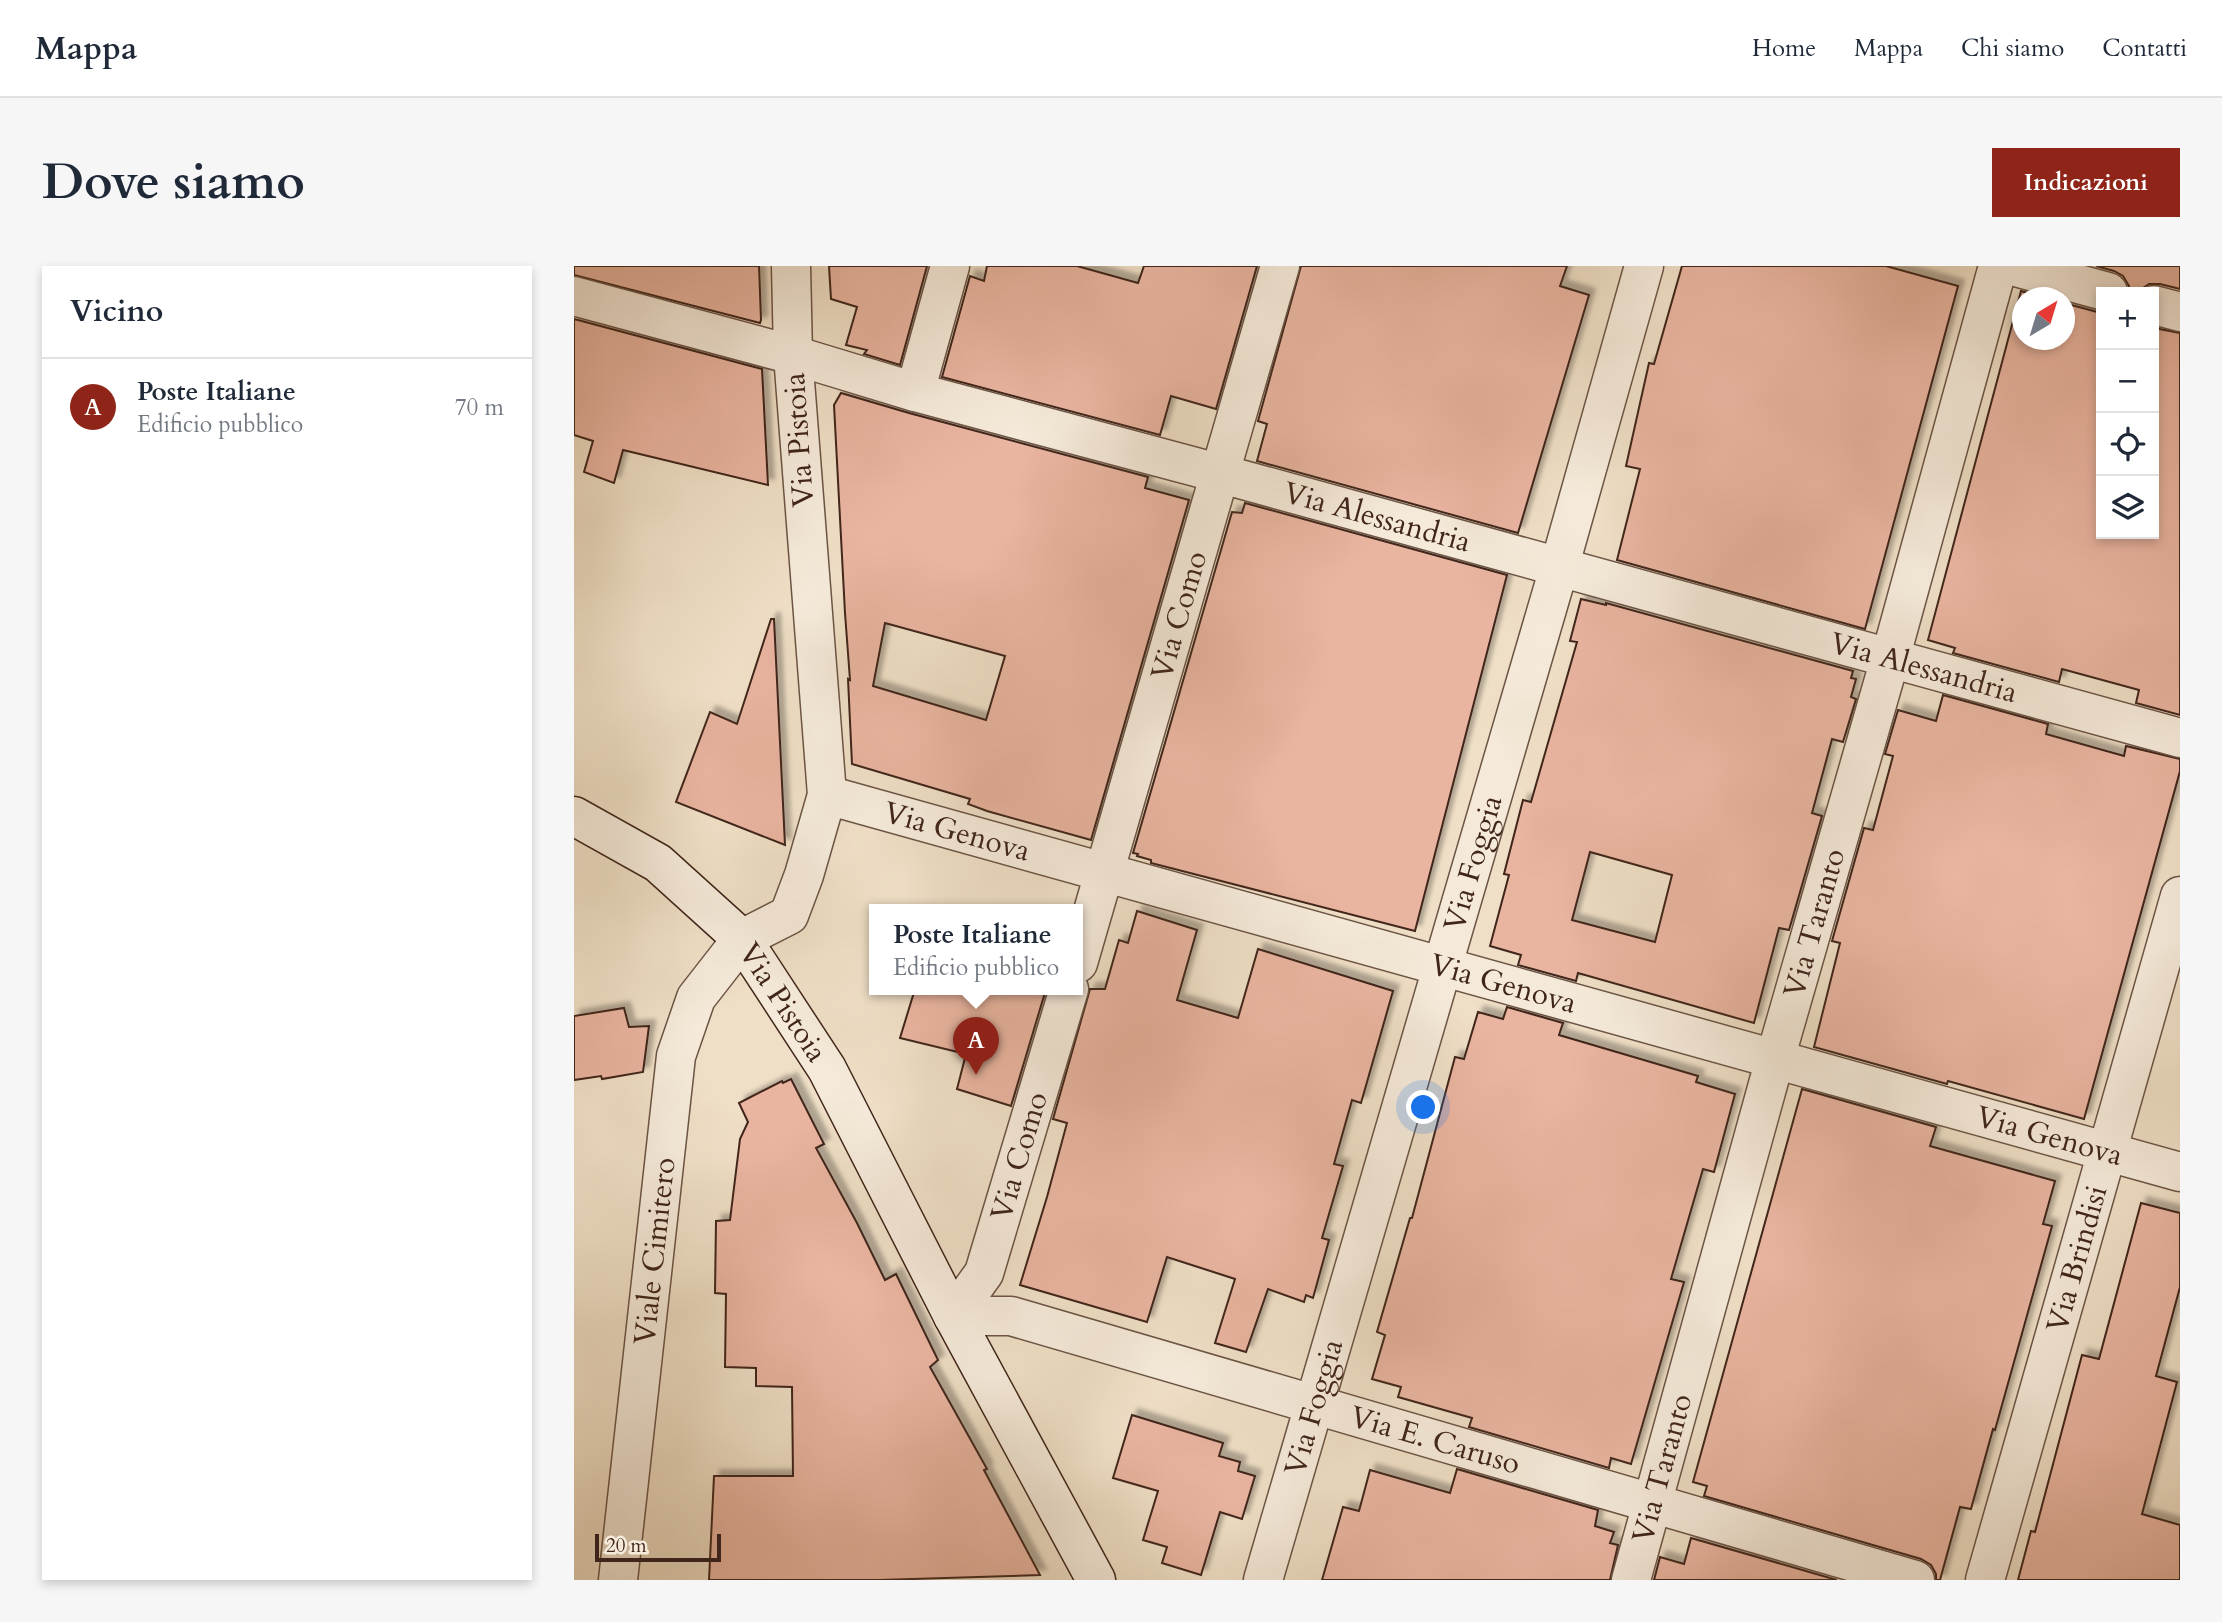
<!DOCTYPE html>
<html lang="it">
<head>
<meta charset="utf-8">
<style>
	body { margin:0; font-family:Cardo,serif; background:#f6f6f7; color:#1f2937 }
	.controls { position:absolute; right:21px; top:21px; display:grid; overflow:hidden; border-radius:0px; box-shadow:0 4px 10px #0003 }
	.controls button { width:63px; height:63px; display:grid; place-items:center; padding:0; border:0; border-bottom:2px solid #e0e1e3; background:#fff; color:#1f2937; font:35px sans-serif }
	.compass { position:absolute; left:1438px; top:21px; width:63px; height:63px; border-radius:50%; background:#fff; box-shadow:0 4px 10px #0003; rotate:38deg }
	.scale { position:absolute; left:21px; bottom:18px; width:126px; box-sizing:border-box; padding-left:7px; border:4px solid #40251a; border-top:0; font-size:19px; line-height:24px; white-space:nowrap; color:#40251a; -webkit-text-stroke:5px #f5eada; paint-order:stroke }
	.you { position:absolute; left:850px; top:842px; width:24px; height:24px; margin:-18px; border:5px solid #fff; border-radius:50%; background:#1a73e8; box-shadow:0 0 0 10px #1a73e833 }
	.badge { display:grid; place-items:center; width:46px; height:46px; border-radius:50%; background:#8f2418; color:#fff; font-size:23px; font-weight:700 }
	.pin { position:absolute; translate:-50% -58px; filter:drop-shadow(0 2px 4px #0008) }
	.pin::after { content:''; position:absolute; top:37px; width:24px; height:21px; background:inherit; clip-path:polygon(0 0,100% 0,50% 100%) }
	.popup { position:absolute; left:295px; top:638px; width:214px; height:91px; box-sizing:border-box; display:grid; place-content:center; border-radius:0px; background:#fff; filter:drop-shadow(0 2px 5px #0005); font-size:23px; white-space:nowrap; color:#747a83 }
	.popup b { font-size:26px; color:#1f2937 }
	.popup::after { content:''; position:absolute; left:50%; top:100%; margin-left:-14px; border:14px solid transparent; border-top-color:#fff }
	.list { margin:0; padding:0; list-style:none }
	h2 { display:flex; justify-content:space-between; align-items:center; height:91px; margin:0; padding:0 28px; font-size:30px }
	h2 small { font-size:23px; font-weight:400; color:#747a83 }
	.list li { display:grid; grid-template-columns:46px 1fr auto; gap:21px; align-items:center; box-sizing:border-box; height:98px; padding:0 28px; border-top:2px solid #e0e1e3 }
	.list b { display:block; font-size:26px; white-space:nowrap }
	.list p { margin:0; font-size:23px; white-space:nowrap; color:#747a83 }
	.list em { font-size:23px; font-style:normal; color:#747a83 }
	.icon { flex:none; width:38px; height:38px; fill:none; stroke:currentColor; stroke-width:2; stroke-linecap:round; stroke-linejoin:round }
	.map { position:relative; flex:none; width:1606px; height:1314px; overflow:hidden; border-radius:0px }
	header { display:flex; align-items:center; gap:42px; box-sizing:border-box; height:98px; padding:0 35px; background:#fff; border-bottom:2px solid #e0e1e3 }
	header strong { font-size:33px }
	nav { display:flex; gap:38px; margin-inline-start:auto; font-size:24px }
	.intro { display:flex; align-items:center; justify-content:space-between; box-sizing:border-box; height:168px; padding:0 42px }
	h1 { margin:0; font-size:49px }
	.button { padding:18px 32px; border-radius:0px; background:#8f2418; color:#fff; font-size:24px; font-weight:700 }
	main { display:flex; gap:42px; padding:0 42px }
	aside { flex:1; background:#fff; border-radius:0px; box-shadow:0 4px 10px #0003 }
	.map>svg:first-child { display:block }
</style>
</head>
<body>
<header>
<strong>Mappa</strong>
<nav><a>Home</a><a>Mappa</a><a>Chi siamo</a><a>Contatti</a></nav>
</header>
<div class="intro"><h1>Dove siamo</h1><a class="button">Indicazioni</a></div>
<main>
<aside>
<h2>Vicino<small></small></h2>
<ul class="list">
<li><span class="badge">A</span><div><b>Poste Italiane</b><p>Edificio pubblico</p></div><em>70 m</em></li>
</ul>
</aside>
<div class="map">
<svg width="1606" height="1314" viewBox="0 0 1606 1314">
	<defs>
		<filter id="shadow"><feDropShadow dx="6" dy="-6" stdDeviation="2" flood-color="#0004"/></filter>
	</defs>
	<rect width="100%" height="100%" fill="#efdfc6"/>
	<filter id="stains"><feTurbulence type="fractalNoise" baseFrequency=".00286" numOctaves="4"/><feColorMatrix values="0 0 0 0 .2 0 0 0 0 .09 0 0 0 0 .02 0 0 0 .5 -.17"/></filter>
	<radialGradient id="worn" r=".72"><stop offset=".6" stop-color="#630" stop-opacity="0"/><stop offset="1" stop-color="#630" stop-opacity=".3"/></radialGradient>
	<g fill="#e9b4a0" stroke="#40251a" stroke-width="2" fill-rule="evenodd" filter="url(#shadow)">
		<polygon points="0,0 185,0 187,54 186,57 0,9"/>
		<polygon points="255,0 353,0 326,99 290,88 293,84 272,79 283,41 257,33"/>
		<polygon points="413,0 503,0 564,17 570,0 683,0 642,143 597,130 586,169 368,111 396,10 410,15"/>
		<polygon points="727,0 993,0 986,20 1015,29 944,267 683,195 693,158 684,155"/>
		<polygon points="1108,0 1312,0 1384,20 1291,363 1043,294 1066,203 1052,200 1075,97 1080,98"/>
		<polygon points="1522,0 1606,0 1606,23 1586,18 1575,18 1563,26 1555,26 1555,20 1549,10 1540,5"/>
		<polygon points="1447,25 1471,32 1448,32 1448,74 1490,74 1490,37 1527,47 1527,268 1580,268 1580,62 1606,67 1606,449 1562,437 1565,424 1488,403 1485,416 1379,387 1381,382 1354,374"/>
		<polygon points="0,53 188,103 194,219 49,184 40,217 10,206 19,175 0,169"/>
		<path d="M267,127L335,147L574,211L571,222L615,234L517,574L413,545L394,538L396,533L278,498L274,413L276,414L271,347L260,139ZM311,357L431,390L412,454L299,420Z"/>
		<polygon points="671,237 933,309 841,665 616,607 577,597 577,594 563,590 564,588 559,587 658,246 668,247"/>
		<path d="M1007,333L1032,339V337L1279,405L1277,412L1282,413L1277,431L1282,433L1269,476L1258,473L1238,547L1248,550L1215,664L1205,662L1180,757L1004,707L1002,715L944,699L947,689L916,680L935,609L930,608L949,534L957,536L1003,376L996,375ZM1016,586L1098,609L1081,676L998,654Z"/>
		<polygon points="197,353 200,353 211,579 102,536 136,446 163,458"/>
		<polygon points="1369,429 1474,458 1472,468 1550,490 1552,480 1606,493 1606,505 1510,853 1374,815 1373,818 1240,781 1266,677 1258,675 1290,562 1299,564 1319,490 1311,488 1324,444 1362,455"/>
		<polygon points="563,645 623,664 603,734 664,752 684,683 819,725 787,837 778,834 760,898 769,900 748,972 755,974 739,1032 732,1029 730,1036 694,1023 672,1086 641,1077 661,1013 593,991 573,1056 446,1019 473,931 493,857 479,853 516,723 531,723 545,674 554,677"/>
		<polygon points="341,723 472,723 437,840 383,823 392,788 326,772"/>
		<polygon points="933,741 989,757 985,769 1124,810 1122,816 1161,828 1140,906 1129,903 1097,1013 1110,1016 1057,1198 1037,1192 1035,1202 895,1161 898,1152 824,1131 827,1121 798,1113 811,1069 803,1066 836,952 838,952 881,791 890,793 904,746 929,753"/>
		<polygon points="50,742 55,761 75,760 69,806 28,813 27,810 0,814 0,750"/>
		<polygon points="217,813 250,878 242,882 283,957 311,1014 322,1008 364,1094 356,1101 413,1203 410,1204 466,1309 306,1314 135,1314 140,1210 219,1210 218,1121 182,1120 182,1102 151,1101 152,1028 141,1027 142,955 156,954 166,873 174,856 165,837 208,815 209,817"/>
		<polygon points="1228,823 1362,861 1356,880 1481,915 1469,958 1478,960 1421,1164 1419,1163 1397,1243 1386,1241 1366,1314 1362,1314 1362,1308 1357,1299 1347,1293 1130,1230 1133,1220 1119,1216"/>
		<polygon points="1567,937 1606,947 1606,1021 1582,1110 1603,1116 1568,1248 1606,1259 1606,1314 1444,1314 1457,1265 1461,1266 1508,1089 1525,1093"/>
		<polygon points="558,1149 649,1177 645,1190 666,1196 664,1205 681,1210 668,1253 646,1246 627,1309 588,1297 593,1281 569,1274 584,1225 539,1212"/>
		<polygon points="883,1203 1024,1244 1021,1260 1040,1266 1036,1277 1044,1279 1036,1314 748,1314 769,1241 785,1245 796,1204 876,1227"/>
		<polygon points="1117,1272 1263,1314 1080,1314 1086,1291 1110,1298"/>
	</g>
	<g fill="none" stroke-linecap="round" stroke-linejoin="round">
		<g stroke="#6c5445" stroke-width="41">
			<g id="street">
				<polyline points="1438,0 1534,26"/>
				<path id="s1" d="M0,30L219,89L341,126L644,207L1606,472"/>
				<polyline points="1580,39 1606,46"/>
				<polyline points="341,126 376,0"/>
				<path id="s2" d="M253,529L1606,906"/>
				<path id="s3" d="M504,697L706,0"/>
				<path id="s4" d="M379,1050H437L1341,1314"/>
				<path id="s5" d="M379,1050L410,1007L495,723"/>
				<path id="s6" d="M44,1314L102,790L122,732L168,673L215,649L230,609L253,529L219,89L217,0"/>
				<path id="s7" d="M689,1314L985,302L1070,0"/>
				<path id="s8" d="M1057,1314L1201,793L1316,393L1424,0"/>
				<path id="s9" d="M1411,1314L1606,630"/>
			</g>
		</g>
		<g stroke="#40251a" stroke-width="41">
			<g id="secondary">
				<path id="s10" d="M0,550L84,597L168,673L253,803L379,1050L522,1314"/>
			</g>
		</g>
		<use href="#street" stroke="#f5eada" stroke-width="38"/>
		<use href="#secondary" stroke="#f5eada" stroke-width="38"/>
	</g>
	<g text-anchor="middle" dominant-baseline="central" stroke-width="5" stroke-linejoin="round" paint-order="stroke">
		<g font-size="30" fill="#40251a" stroke="#f5eada">
			<text transform="translate(225 174) rotate(-94)">Via Pistoia</text>
			<text stroke="none"><textPath href="#s1" startOffset="833">Via Alessandria</textPath></text>
			<text stroke="none"><textPath href="#s3" startOffset="362">Via Como</textPath></text>
			<text stroke="none"><textPath href="#s1" startOffset="1400">Via Alessandria</textPath></text>
			<text stroke="none"><textPath href="#s2" startOffset="135">Via Genova</textPath></text>
			<text stroke="none"><textPath href="#s7" startOffset="747">Via Foggia</textPath></text>
			<text stroke="none"><textPath href="#s8" startOffset="682">Via Taranto</textPath></text>
			<text stroke="none"><textPath href="#s2" startOffset="702">Via Genova</textPath></text>
			<text stroke="none"><textPath href="#s10" startOffset="285">Via Pistoia</textPath></text>
			<text stroke="none"><textPath href="#s2" startOffset="1269">Via Genova</textPath></text>
			<text stroke="none"><textPath href="#s5" startOffset="175">Via Como</textPath></text>
			<text stroke="none"><textPath href="#s6" startOffset="331">Viale Cimitero</textPath></text>
			<text stroke="none"><textPath href="#s9" startOffset="334">Via Brindisi</textPath></text>
			<text stroke="none"><textPath href="#s7" startOffset="180">Via Foggia</textPath></text>
			<text stroke="none"><textPath href="#s4" startOffset="500">Via E. Caruso</textPath></text>
			<text stroke="none"><textPath href="#s8" startOffset="116">Via Taranto</textPath></text>
		</g>
	</g>
	<rect width="100%" height="100%" filter="url(#stains)"/>
	<rect width="100%" height="100%" fill="url(#worn)"/>
</svg>
<div class="controls">
<button>+</button>
<button>−</button>
<button><svg class="icon" aria-label="locate" viewBox="0 0 24 24"><circle cx="12" cy="12" r="6"/><path d="M12 2v4M12 18v4M2 12h4M18 12h4"/></svg></button>
<button><svg class="icon" aria-label="layers" viewBox="0 0 24 24"><path d="M12 4l9 5-9 5-9-5zM3 14l9 5 9-5"/></svg></button>
</div>
<svg class="compass" viewBox="-18 -18 36 36"><path d="M0-13l5 13h-10z" fill="#e53935"/><path d="M0 13l5-13h-10z" fill="#747a83"/></svg>
<div class="scale">20 m</div>
<div class="you"></div>
<div class="pin badge" style="left:402px;top:809px">A</div>
<div class="popup"><b>Poste Italiane</b>Edificio pubblico</div>
</div>
</main>
</body>
</html>
